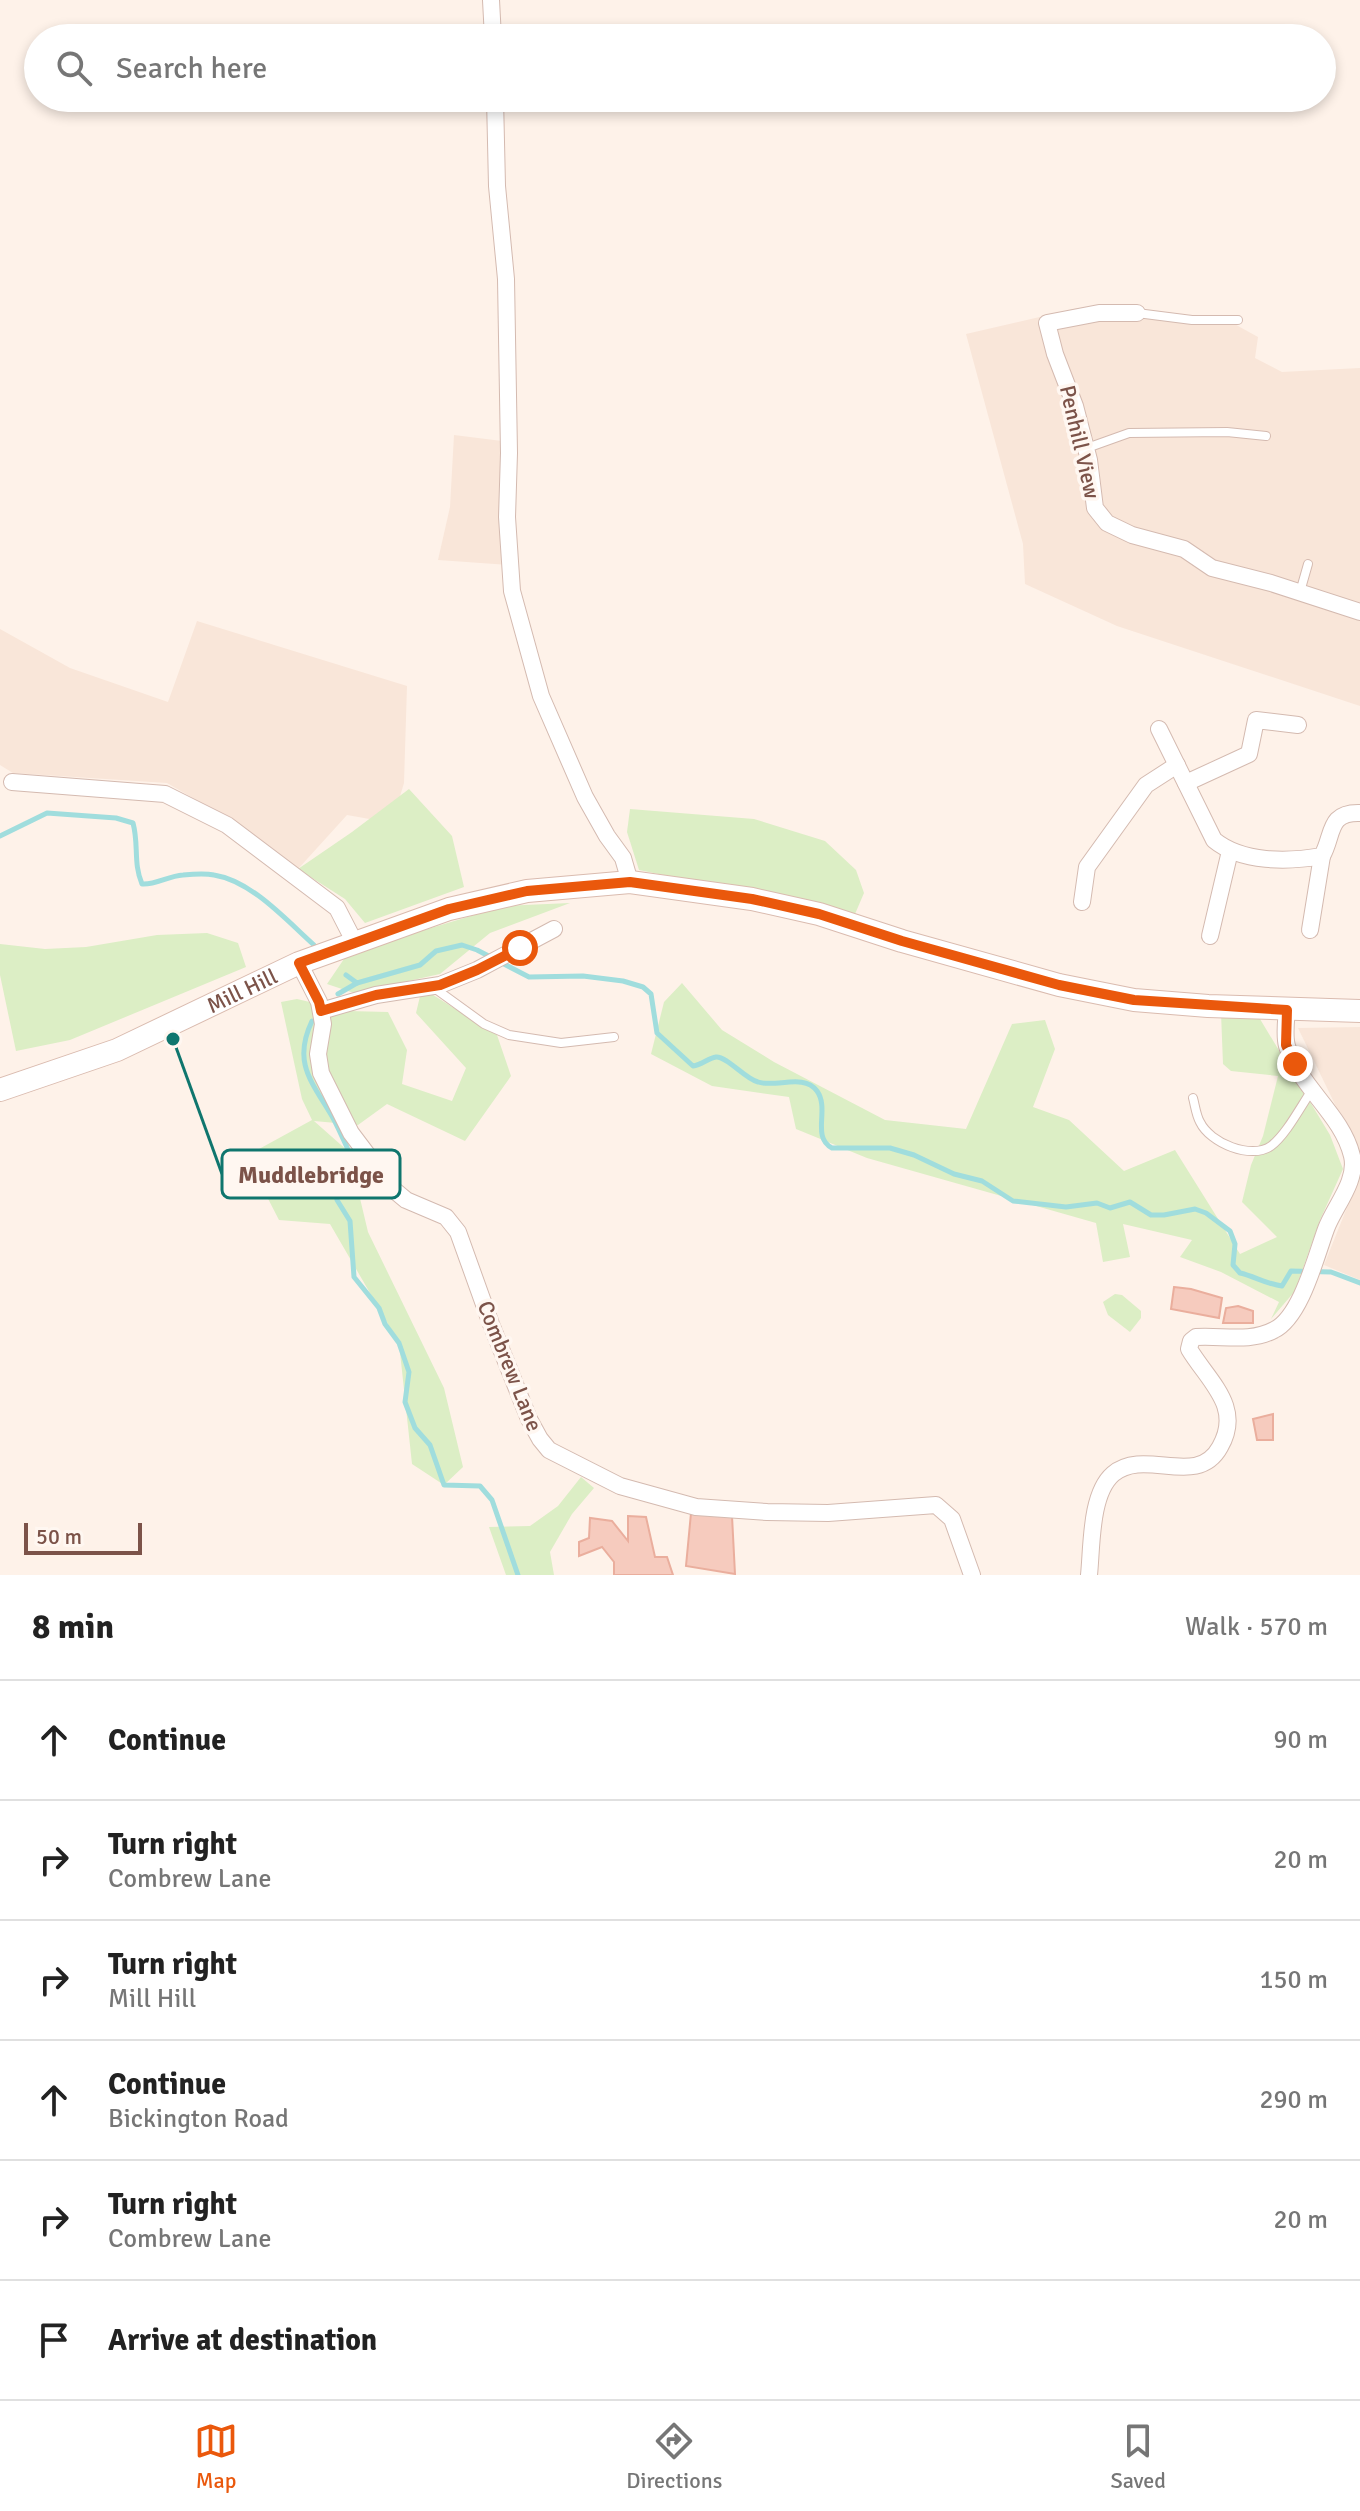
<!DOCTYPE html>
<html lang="en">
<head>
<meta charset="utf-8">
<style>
	body { margin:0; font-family:Signika,sans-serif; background:#f6f6f6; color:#222 }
	.scale { position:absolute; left:24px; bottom:20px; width:118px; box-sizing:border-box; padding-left:8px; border:4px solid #7c5349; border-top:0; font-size:22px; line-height:28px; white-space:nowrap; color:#7c5349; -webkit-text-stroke:6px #fff7f1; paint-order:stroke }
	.stop { position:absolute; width:24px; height:24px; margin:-18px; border:6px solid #ea580c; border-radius:50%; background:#fff }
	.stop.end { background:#ea580c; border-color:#fff; box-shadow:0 2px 8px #0008 }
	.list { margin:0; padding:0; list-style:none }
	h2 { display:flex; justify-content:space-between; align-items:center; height:104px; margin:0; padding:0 32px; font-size:34px }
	h2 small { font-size:26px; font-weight:400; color:#767676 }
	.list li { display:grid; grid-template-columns:52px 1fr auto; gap:24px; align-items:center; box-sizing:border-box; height:120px; padding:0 32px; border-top:2px solid #e0e0e0 }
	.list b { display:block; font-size:30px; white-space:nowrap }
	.list p { margin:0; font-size:26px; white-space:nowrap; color:#767676 }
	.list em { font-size:26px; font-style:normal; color:#767676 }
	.icon { flex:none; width:44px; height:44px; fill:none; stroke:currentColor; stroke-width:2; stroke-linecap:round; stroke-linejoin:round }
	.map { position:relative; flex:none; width:1360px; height:1575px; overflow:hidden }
	.search { position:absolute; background:#fff; box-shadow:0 4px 12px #0003; left:24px; right:24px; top:24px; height:88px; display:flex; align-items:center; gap:20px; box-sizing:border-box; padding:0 28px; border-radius:44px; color:#767676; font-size:30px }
	.sheet { height:824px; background:#fff }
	nav { display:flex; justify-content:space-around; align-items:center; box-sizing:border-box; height:112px; border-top:2px solid #e0e0e0; background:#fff; font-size:22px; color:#767676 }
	nav a { display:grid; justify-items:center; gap:4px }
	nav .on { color:#ea580c }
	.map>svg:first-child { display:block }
</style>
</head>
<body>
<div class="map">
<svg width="1360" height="1575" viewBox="0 0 1360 1575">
	<rect width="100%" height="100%" fill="#fef2e9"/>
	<g fill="#f9e6d9">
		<polygon points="1078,308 1229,321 1258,337 1255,358 1282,372 1360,368 1360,706 1117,626 1025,584 1023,544 966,334"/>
		<polygon points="454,435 510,442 509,565 438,560 450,507"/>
		<polygon points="197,621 407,686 404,783 392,823 347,815 298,869 231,820 167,783 13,773 0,765 0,629 70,668 168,702"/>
		<polygon points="1360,1027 1360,1156 1298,1028"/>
		<polygon points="1360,1175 1360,1280 1324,1265"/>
	</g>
	<g fill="#dceec5">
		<polygon points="409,789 452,836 464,887 365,923 345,899 298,869 352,832"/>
		<polygon points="630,809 754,819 825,841 856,870 864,893 855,914 639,870 627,832"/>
		<polygon points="570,903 490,933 440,974 354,993 327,984 348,953 504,906"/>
		<polygon points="207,933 238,943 246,967 70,1040 16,1051 0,975 0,944 45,949 86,947 157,935"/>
		<polygon points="682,983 722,1030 774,1062 885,1120 966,1129 1012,1024 1045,1020 1055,1049 1033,1107 1069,1120 1124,1171 1175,1150 1240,1254 1277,1237 1242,1202 1251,1165 1263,1136 1278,1076 1231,1071 1223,1064 1221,1013 1260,1019 1330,1135 1343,1169 1320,1220 1295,1291 1271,1319 1279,1302 1221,1272 1180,1257 1192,1240 1123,1224 1130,1257 1103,1262 1096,1223 867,1158 796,1129 789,1097 712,1086 651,1054 664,1002"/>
		<polygon points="422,988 497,1035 511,1076 465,1141 387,1104 358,1125 314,1121 349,1152 368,1232 444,1388 463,1467 444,1485 412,1464 399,1343 330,1224 279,1220 246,1156 312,1120 302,1099 281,1002 297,999 348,1011 388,1012 407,1050 402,1084 452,1101 466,1068 416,1013"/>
		<polygon points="1115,1294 1122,1295 1141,1311 1141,1318 1130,1332 1108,1315 1103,1302"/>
		<polygon points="581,1477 594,1488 572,1514 550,1552 554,1575 506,1575 489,1527 530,1526 558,1506"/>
	</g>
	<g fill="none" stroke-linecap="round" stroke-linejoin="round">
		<g stroke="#a0dddd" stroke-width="5">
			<path d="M0,836L47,813L116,818L133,823C139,845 133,863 142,884C156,885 168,876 183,875C193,874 205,873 214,875C252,881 287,921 314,945"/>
			<path d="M346,975L357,983L420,965L436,951L462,945L477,950L529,977L583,976L623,981L643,987L651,994L657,1033L693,1066C702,1065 708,1058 716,1057C727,1056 745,1079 758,1082C776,1088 804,1073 817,1091C830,1109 811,1137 832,1148H890L914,1155L954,1174L982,1181L1013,1201L1066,1207L1097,1203L1110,1208L1130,1202L1151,1215H1164L1195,1209L1206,1213L1230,1231L1235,1244L1233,1265L1240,1273C1254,1276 1266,1284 1282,1286L1291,1271L1331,1272L1360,1283"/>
			<polyline points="338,994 357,983"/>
			<path d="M312,1021C292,1063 312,1082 333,1118C339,1129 344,1141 349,1152L334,1177L337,1200L350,1221L354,1277L379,1308L385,1324L399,1343L409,1372L405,1402L415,1428L430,1445L444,1485L480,1486L492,1500L518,1575"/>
		</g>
	</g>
	<g fill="#f6cbbe" stroke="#eaae9d" stroke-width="2">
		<polygon points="1174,1287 1191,1289 1222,1298 1219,1318 1171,1309"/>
		<polygon points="1238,1306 1253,1311 1253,1323 1223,1323 1226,1308"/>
		<polygon points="1273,1414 1273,1440 1257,1440 1253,1419"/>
		<polygon points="691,1513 732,1516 735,1574 686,1566"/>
		<polygon points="628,1516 646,1517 655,1557 667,1557 673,1575 614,1575 614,1562 602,1547 579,1556 579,1542 589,1538 590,1518 612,1521 628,1541"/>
	</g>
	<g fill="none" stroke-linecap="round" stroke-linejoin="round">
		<g stroke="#d4bab0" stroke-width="10">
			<g id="service">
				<polyline points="1137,313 1192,320 1238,320"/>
				<polyline points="1087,448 1129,433 1227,432 1266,436"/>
				<polyline points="1300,592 1308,564"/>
				<polyline points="433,987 484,1024 509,1035 561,1043 614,1037"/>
				<path d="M1193,1098C1195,1105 1196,1115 1200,1122C1210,1143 1251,1160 1271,1146C1286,1135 1301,1106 1312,1090"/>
			</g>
		</g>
		<g stroke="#d4bab0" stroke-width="18">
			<g id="minor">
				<polyline points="491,0 493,38"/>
				<polyline points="495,98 497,186 506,279 509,453 507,517 512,591 541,696 585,797 607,836 623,858 630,882"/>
				<polyline points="1137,313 1099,313 1047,323 1055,354 1075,406 1089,460 1095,508 1107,523 1132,535 1184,549 1212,568 1271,583 1360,612"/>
				<path d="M1159,729L1214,840C1242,863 1288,862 1322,856C1334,835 1327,812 1360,813"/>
				<polyline points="12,782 165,794 227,825 337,908 355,943"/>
				<polyline points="1186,783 1249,754 1256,720 1298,725"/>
				<polyline points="1082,902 1087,867 1146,785 1177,765"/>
				<polyline points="1310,930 1322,856"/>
				<polyline points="1210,936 1230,851"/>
				<polyline points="299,963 319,1002 323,1024 318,1054 321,1073 351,1133 394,1190 406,1200 446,1217 458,1232 491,1324 529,1419 540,1439 549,1450 620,1486 696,1507 767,1512 828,1513 936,1505 952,1519 972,1575"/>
				<polyline points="321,1011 376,995 440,985 477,970 554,929"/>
				<path d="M1089,1575C1092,1547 1090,1494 1113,1474C1145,1447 1197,1489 1220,1447C1243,1407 1209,1382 1189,1349L1191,1341L1196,1337C1221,1335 1250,1343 1274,1330C1301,1317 1316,1256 1326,1229C1334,1207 1358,1181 1352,1156C1342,1114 1299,1087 1287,1046C1284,1035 1286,1021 1287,1010"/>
			</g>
		</g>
		<g stroke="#dabbaf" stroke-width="24">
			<g id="secondary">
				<path id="s1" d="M0,1090L117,1050L299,963L449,909L527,891L630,882L752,899L819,914L902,941L1059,985L1134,1000L1208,1006L1360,1011"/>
			</g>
		</g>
		<use href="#service" stroke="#fff" stroke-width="8"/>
		<use href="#minor" stroke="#fff" stroke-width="16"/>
		<use href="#secondary" stroke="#fff" stroke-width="22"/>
	</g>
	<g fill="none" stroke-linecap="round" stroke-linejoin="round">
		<polyline stroke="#ea580c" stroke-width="10" points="520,948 477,970 440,985 376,995 321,1011 319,1002 299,963 449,909 527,891 630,882 752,899 819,914 902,941 1059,985 1134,1000 1287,1010 1286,1045 1295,1064"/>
	</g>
	<g text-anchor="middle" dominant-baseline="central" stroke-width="7" stroke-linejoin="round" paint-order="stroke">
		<g font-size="22" fill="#7c5349" stroke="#fff7f1">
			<text transform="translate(1080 442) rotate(77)">Penhill View</text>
			<text stroke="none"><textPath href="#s1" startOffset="262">Mill Hill</textPath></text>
			<text transform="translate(510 1366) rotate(68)">Combrew Lane</text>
		</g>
	</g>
	<path fill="none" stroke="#0f766e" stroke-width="3" d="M173 1039L222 1174"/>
	<circle fill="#0f766e" stroke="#fff7f1" stroke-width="3" cx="173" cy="1039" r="8"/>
	<rect fill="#fff7f1" stroke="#0f766e" stroke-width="3" x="222" y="1150" width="178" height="48" rx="8"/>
	<g font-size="24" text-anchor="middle" font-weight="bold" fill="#7c5349">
		<text x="311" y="1183">Muddlebridge</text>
	</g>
</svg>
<div class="scale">50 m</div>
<div class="stop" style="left:520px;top:948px"></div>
<div class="stop end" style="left:1295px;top:1064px"></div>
<div class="search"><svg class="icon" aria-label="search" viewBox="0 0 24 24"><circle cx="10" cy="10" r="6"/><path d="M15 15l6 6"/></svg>Search here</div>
</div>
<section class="sheet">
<h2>8 min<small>Walk · 570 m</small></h2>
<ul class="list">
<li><svg class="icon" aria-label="ahead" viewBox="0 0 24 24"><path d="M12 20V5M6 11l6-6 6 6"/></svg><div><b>Continue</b></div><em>90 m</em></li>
<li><svg class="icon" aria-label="right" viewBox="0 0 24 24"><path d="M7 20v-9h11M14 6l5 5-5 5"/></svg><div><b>Turn right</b><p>Combrew Lane</p></div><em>20 m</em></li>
<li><svg class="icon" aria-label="right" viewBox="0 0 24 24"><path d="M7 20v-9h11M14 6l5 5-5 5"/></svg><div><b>Turn right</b><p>Mill Hill</p></div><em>150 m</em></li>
<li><svg class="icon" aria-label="ahead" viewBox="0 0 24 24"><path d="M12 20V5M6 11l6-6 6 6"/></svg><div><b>Continue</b><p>Bickington Road</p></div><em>290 m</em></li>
<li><svg class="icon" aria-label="right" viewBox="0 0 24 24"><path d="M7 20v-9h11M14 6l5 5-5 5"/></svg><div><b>Turn right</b><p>Combrew Lane</p></div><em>20 m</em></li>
<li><svg class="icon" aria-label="arrive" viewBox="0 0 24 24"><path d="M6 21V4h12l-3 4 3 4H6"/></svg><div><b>Arrive at destination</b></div></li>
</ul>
</section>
<nav>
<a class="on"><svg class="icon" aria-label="map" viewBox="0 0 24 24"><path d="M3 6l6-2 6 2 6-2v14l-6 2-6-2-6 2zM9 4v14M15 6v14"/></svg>Map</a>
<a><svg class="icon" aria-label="directions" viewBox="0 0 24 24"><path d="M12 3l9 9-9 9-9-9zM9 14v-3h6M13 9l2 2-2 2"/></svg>Directions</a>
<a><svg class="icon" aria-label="saved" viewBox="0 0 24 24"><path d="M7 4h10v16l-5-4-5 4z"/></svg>Saved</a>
</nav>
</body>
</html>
